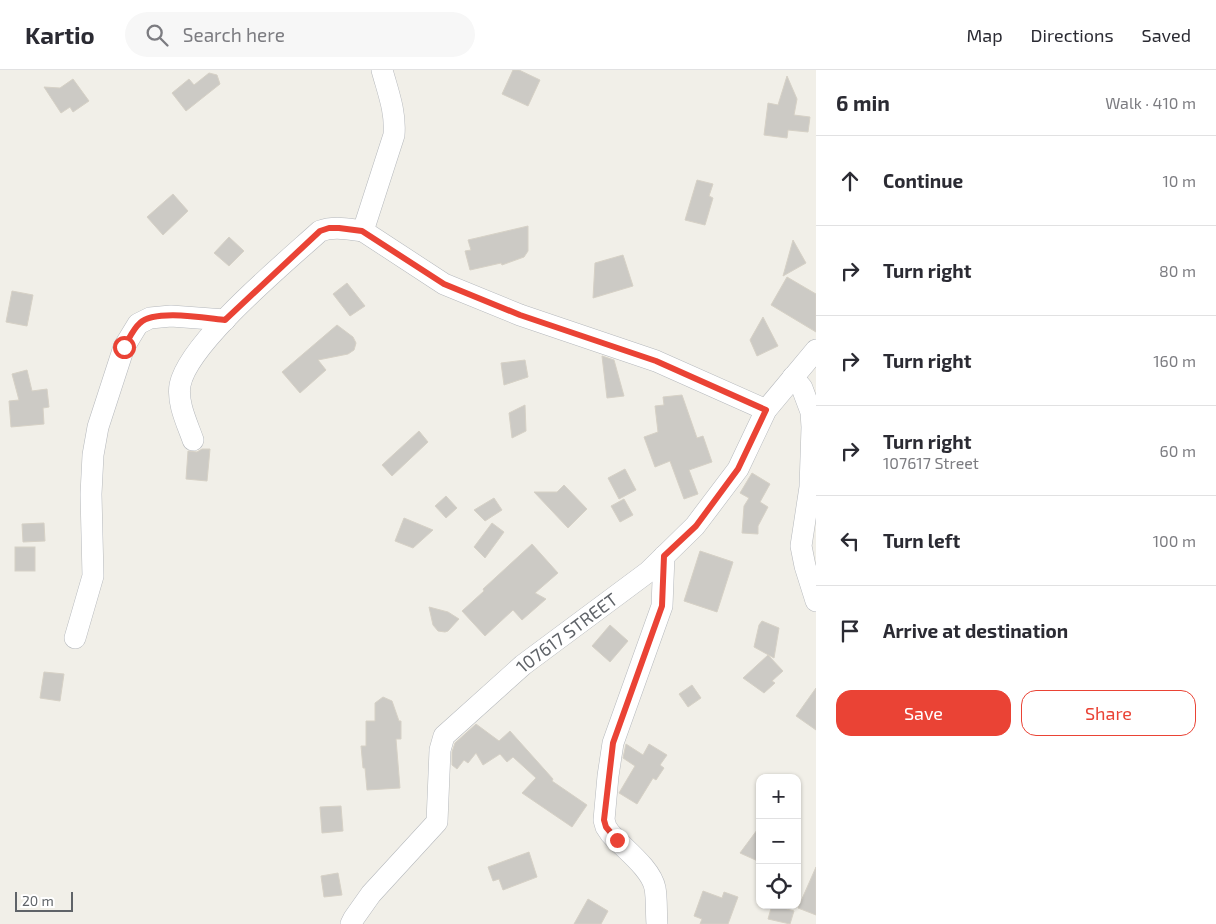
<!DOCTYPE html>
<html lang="en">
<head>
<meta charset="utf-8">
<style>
	body { margin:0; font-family:"Exo 2",sans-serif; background:#f7f7f7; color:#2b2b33 }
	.controls { position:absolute; right:15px; bottom:15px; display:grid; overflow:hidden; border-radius:10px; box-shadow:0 1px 4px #0004 }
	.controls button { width:45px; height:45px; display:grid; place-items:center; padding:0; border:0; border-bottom:1px solid #e1e1e2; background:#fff; color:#2b2b33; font:25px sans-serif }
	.scale { position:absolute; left:15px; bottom:12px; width:58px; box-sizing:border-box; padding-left:5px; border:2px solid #5f6368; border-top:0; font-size:14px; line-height:18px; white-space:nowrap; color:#5f6368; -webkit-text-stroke:4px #fff; paint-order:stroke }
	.stop { position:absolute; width:15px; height:15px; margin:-11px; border:4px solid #ea4335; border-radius:50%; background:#fff }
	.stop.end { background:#ea4335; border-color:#fff; box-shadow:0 1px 5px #0008 }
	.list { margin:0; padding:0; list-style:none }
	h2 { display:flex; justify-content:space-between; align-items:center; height:65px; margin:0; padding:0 20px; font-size:21px }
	h2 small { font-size:16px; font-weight:400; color:#7c7c81 }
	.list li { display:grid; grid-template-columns:32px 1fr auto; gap:15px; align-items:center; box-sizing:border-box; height:90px; padding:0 20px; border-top:1px solid #e1e1e2 }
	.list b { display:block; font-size:19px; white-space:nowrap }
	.list p { margin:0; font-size:16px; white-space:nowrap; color:#7c7c81 }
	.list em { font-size:16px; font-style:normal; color:#7c7c81 }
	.actions { display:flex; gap:10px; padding:15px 20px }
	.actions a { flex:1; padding:11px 0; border:1px solid #ea4335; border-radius:15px; text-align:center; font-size:18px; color:#ea4335 }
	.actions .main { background:#ea4335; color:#fff }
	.icon { flex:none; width:28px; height:28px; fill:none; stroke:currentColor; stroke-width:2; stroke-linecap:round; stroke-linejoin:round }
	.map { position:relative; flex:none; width:816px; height:854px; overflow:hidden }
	header { display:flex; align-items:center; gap:30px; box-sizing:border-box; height:70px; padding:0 25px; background:#fff; border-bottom:1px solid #e1e1e2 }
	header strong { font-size:24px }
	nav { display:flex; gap:28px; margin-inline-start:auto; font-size:18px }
	.search { width:350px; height:45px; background:#f7f7f7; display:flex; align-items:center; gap:12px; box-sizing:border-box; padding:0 18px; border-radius:28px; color:#7c7c81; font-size:19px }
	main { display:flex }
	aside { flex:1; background:#fff }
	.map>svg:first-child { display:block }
</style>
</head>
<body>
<header>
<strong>Kartio</strong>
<div class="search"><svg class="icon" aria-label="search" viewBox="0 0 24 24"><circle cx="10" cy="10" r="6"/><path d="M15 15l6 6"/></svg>Search here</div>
<nav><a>Map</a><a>Directions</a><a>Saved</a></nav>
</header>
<main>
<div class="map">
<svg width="816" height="854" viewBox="0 0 816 854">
	<rect width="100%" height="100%" fill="#f1efe8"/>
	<g fill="#cccac5" stroke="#d6d1c6">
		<polygon points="513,0 519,0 540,10 528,36 502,24"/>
		<polygon points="209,3 217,5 220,14 186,41 172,23 189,9 194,15"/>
		<polygon points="787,6 797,29 794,45 810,47 808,62 788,60 787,68 764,65 768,33 778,35"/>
		<polygon points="73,9 89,31 73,42 70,37 61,43 44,17 60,18"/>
		<polygon points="697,110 713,114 709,126 713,128 705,155 685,150"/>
		<polygon points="173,124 188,141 163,165 147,147"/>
		<polygon points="528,156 528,181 524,187 502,195 501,193 470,200 465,181 471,180 468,170"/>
		<polygon points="229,167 244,181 229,196 214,183"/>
		<polygon points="793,170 806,193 783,206"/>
		<polygon points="623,185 633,216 593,228 595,193"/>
		<polygon points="787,207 816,224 816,262 771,235"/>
		<polygon points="347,213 365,236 350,246 333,224"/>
		<polygon points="12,221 33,225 27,256 6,252"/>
		<polygon points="763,247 778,276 757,286 750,270"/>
		<polygon points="337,255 353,267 356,273 354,280 348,284 318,290 326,300 300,323 282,302"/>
		<polygon points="602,286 614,290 624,326 607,328"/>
		<polygon points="525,290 528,307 504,315 501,293"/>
		<polygon points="27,300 32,321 47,319 49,337 43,338 44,354 11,357 9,331 19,330 12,304"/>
		<polygon points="682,325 697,368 703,366 712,392 689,400 698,424 684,429 670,391 655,397 644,367 658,362 655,336 664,335 663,327"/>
		<polygon points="525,335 526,361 512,368 509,343"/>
		<polygon points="419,361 428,372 392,406 382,395"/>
		<polygon points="202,379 210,379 207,411 186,409 188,381 197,382"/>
		<polygon points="625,399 636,420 619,429 608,408"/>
		<polygon points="752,403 770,414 760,432 768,437 758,456 758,464 742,463 744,436 749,428 740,423"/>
		<polygon points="564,415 587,439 568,458 534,422 557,422"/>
		<polygon points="446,426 457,438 446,448 435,436"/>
		<polygon points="494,428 502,440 485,451 474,440"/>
		<polygon points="624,429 633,445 620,452 611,436"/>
		<polygon points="404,448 433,460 413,478 395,471"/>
		<polygon points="44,453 45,471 23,472 22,454"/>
		<polygon points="492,453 504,462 485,488 474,477"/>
		<polygon points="532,474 558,503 535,523 546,529 522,550 513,540 485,566 462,541 484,521 483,519"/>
		<rect x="15" y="477" width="20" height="24"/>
		<polygon points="700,481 733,492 717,542 684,531"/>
		<polygon points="429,537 448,542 459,549 448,561 445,562 438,561 433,555"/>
		<polygon points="762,551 779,558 774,588 754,577 759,555"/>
		<polygon points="610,555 628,571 610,592 592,576"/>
		<polygon points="768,585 783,601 772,611 775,613 764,623 743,608"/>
		<polygon points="44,602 64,604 60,631 40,628"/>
		<polygon points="692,615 701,628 688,637 679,624"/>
		<polygon points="816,618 816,660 796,646"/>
		<polygon points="383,627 392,631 399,651 401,651 401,669 396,669 400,718 367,720 365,698 363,698 361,676 366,676 366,651 375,651 375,633"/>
		<polygon points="476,654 499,671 510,661 553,709 552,711 587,735 572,757 522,723 536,708 513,687 507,692 500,684 483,695 476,683 468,693 464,690 457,699 452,695 452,682 455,673"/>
		<polygon points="626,674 643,685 649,674 667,685 660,695 664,698 656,710 653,708 637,734 619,723 635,696 623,688"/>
		<polygon points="341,736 343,761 322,763 320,737"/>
		<polygon points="760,756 760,792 740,783"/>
		<polygon points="529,782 537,807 503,820 499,809 493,811 488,797"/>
		<polygon points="816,797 816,845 798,838"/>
		<polygon points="338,803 342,825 324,827 321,806"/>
		<polygon points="703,821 722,828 724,822 738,827 728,854 700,854 702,849 694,846"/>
		<polygon points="588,829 608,841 601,854 574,854"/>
		<polygon points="772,835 794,841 790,854 768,849"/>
	</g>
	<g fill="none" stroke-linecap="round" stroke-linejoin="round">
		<g stroke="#b5b8bc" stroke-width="22">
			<g id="minor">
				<path d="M382,0C388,22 396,42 394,65L363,161L444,214L520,245L656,291L766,340"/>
				<polyline points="793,307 802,318 811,342 812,357 810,417 801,476 805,496 816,531"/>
				<path d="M193,370C187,353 177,333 180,315C188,273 286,192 320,161C334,156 347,159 363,161"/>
				<polyline points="75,568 93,506 91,424 93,385 98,357 124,277 138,254 150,248 171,246 225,250"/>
				<path id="s1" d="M351,854L354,848L371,824L437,752L440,680L444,666L523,595L648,502L695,456L738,399L766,340L816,280"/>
				<path d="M657,854C656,842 657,829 655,818C651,798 623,778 610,763L606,757L604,750L608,706L613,673L662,536L664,486"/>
			</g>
		</g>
		<use href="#minor" stroke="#fff" stroke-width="21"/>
	</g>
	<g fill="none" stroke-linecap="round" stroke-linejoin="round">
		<path stroke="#ea4335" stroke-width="6" d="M124,277C129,269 133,259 140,253C155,239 205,248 225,250L320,161L329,158H339L362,161L444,214L520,245L656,291L766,340L738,399L696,456L664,486L662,536L613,673L604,750L606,757L617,770"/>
	</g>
	<g text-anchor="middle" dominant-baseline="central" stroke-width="4" stroke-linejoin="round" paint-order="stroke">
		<g font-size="18" fill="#5f6368" stroke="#fff">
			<text stroke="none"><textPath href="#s1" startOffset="381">107617 STREET</textPath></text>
		</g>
	</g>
</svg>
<div class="controls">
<button>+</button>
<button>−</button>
<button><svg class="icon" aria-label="locate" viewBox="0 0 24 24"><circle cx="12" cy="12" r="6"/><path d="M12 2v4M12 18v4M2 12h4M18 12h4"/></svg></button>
</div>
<div class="scale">20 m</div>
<div class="stop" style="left:124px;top:277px"></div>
<div class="stop end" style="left:617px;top:770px"></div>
</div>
<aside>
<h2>6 min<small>Walk · 410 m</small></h2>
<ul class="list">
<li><svg class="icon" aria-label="ahead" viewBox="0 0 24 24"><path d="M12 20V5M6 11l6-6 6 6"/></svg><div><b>Continue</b></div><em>10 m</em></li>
<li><svg class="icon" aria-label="right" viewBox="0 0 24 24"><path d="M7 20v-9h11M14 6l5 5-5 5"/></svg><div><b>Turn right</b></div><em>80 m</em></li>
<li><svg class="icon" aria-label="right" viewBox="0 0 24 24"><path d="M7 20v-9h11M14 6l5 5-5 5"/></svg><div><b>Turn right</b></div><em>160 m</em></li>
<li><svg class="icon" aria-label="right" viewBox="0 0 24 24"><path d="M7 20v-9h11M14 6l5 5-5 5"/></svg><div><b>Turn right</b><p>107617 Street</p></div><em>60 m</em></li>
<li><svg class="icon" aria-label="left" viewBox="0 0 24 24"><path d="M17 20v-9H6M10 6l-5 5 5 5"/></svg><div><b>Turn left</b></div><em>100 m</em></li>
<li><svg class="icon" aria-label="arrive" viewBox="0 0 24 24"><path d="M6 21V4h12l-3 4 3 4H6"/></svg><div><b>Arrive at destination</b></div></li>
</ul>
<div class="actions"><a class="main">Save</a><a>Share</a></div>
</aside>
</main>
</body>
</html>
